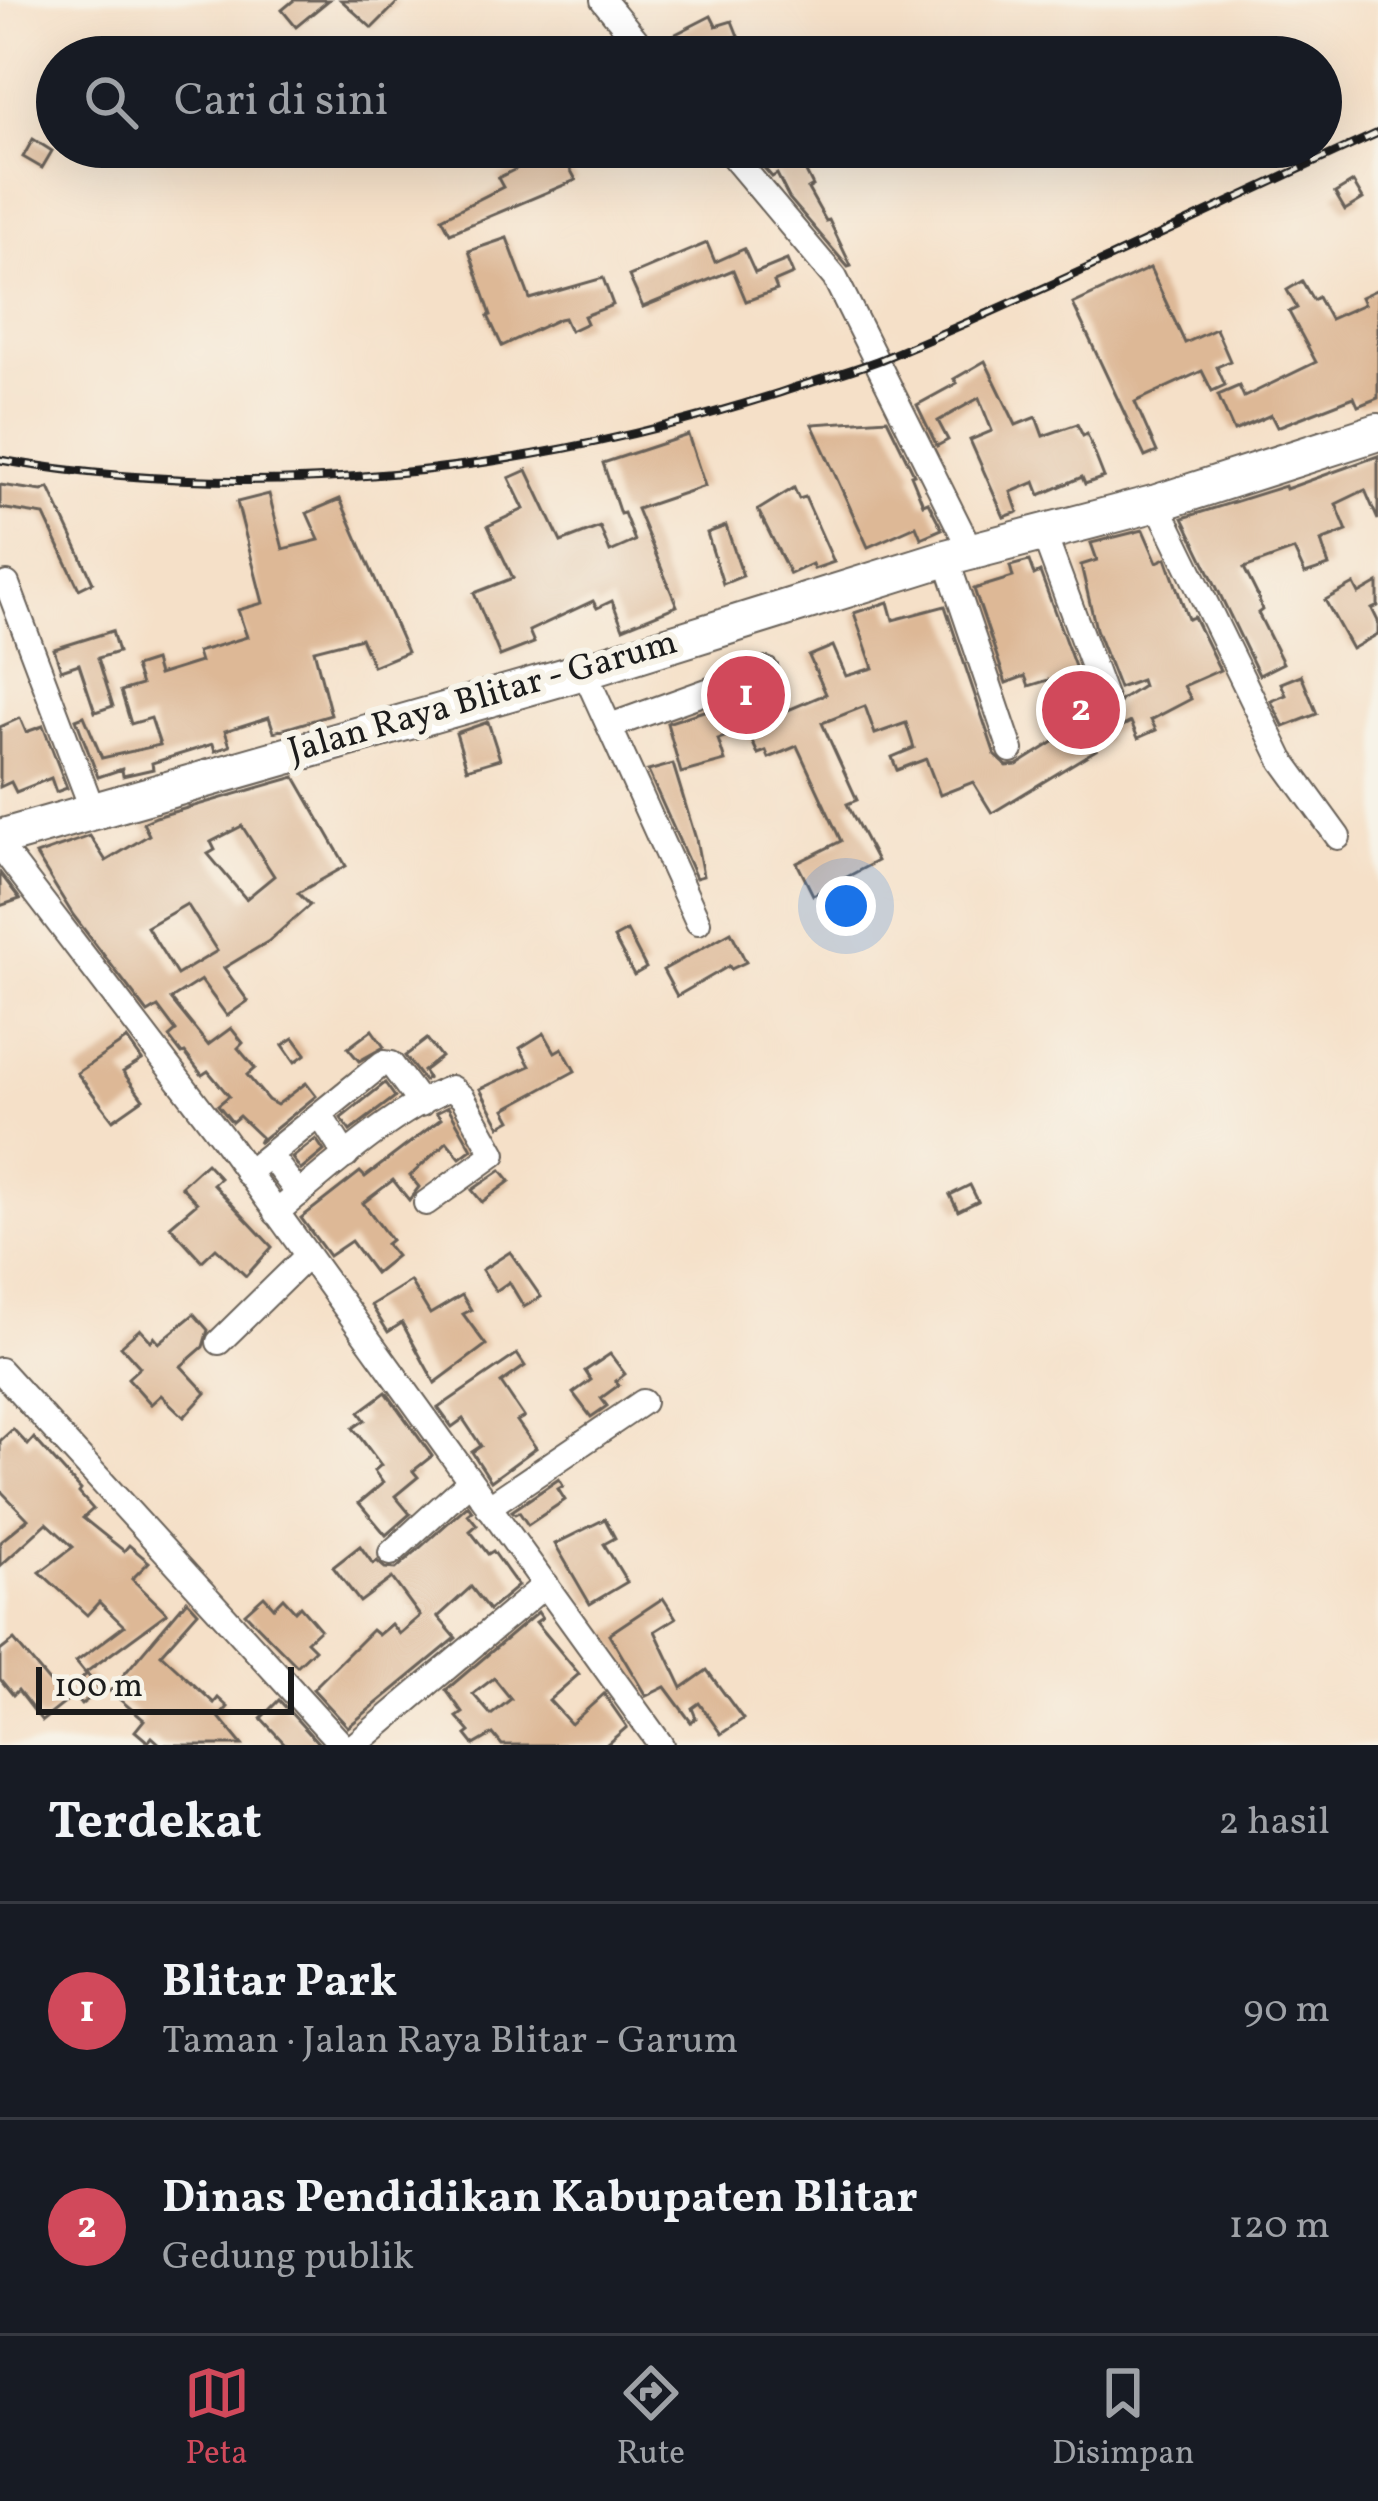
<!DOCTYPE html>
<html lang="id">
<head>
<meta charset="utf-8">
<style>
	body { margin:0; font-family:Vollkorn,serif; background:#20242c; color:#f1f3f6 }
	.scale { position:absolute; left:36px; bottom:30px; width:258px; box-sizing:border-box; padding-left:12px; border:6px solid #1c1c1c; border-top:0; font-size:33px; line-height:42px; white-space:nowrap; color:#1c1c1c; -webkit-text-stroke:9px #f7f3e8; paint-order:stroke }
	.you { position:absolute; left:846px; top:906px; width:42px; height:42px; margin:-30px; border:9px solid #fff; border-radius:50%; background:#1a73e8; box-shadow:0 0 0 18px #1a73e833 }
	.badge { display:grid; place-items:center; width:78px; height:78px; border-radius:50%; background:#d1495b; color:#fff; font-size:39px; font-weight:700 }
	.pin { position:absolute; translate:-50% -50%; border:6px solid #fff; box-shadow:0 3px 12px #0006 }
	.list { margin:0; padding:0; list-style:none }
	h2 { display:flex; justify-content:space-between; align-items:center; height:156px; margin:0; padding:0 48px; font-size:51px }
	h2 small { font-size:39px; font-weight:400; color:#9ea1a6 }
	.list li { display:grid; grid-template-columns:78px 1fr auto; gap:36px; align-items:center; box-sizing:border-box; height:216px; padding:0 48px; border-top:3px solid #363941 }
	.list b { display:block; font-size:45px; white-space:nowrap }
	.list p { margin:0; font-size:39px; white-space:nowrap; color:#9ea1a6 }
	.list em { font-size:39px; font-style:normal; color:#9ea1a6 }
	.icon { flex:none; width:66px; height:66px; fill:none; stroke:currentColor; stroke-width:2; stroke-linecap:round; stroke-linejoin:round }
	.map { position:relative; flex:none; width:1378px; height:1745px; overflow:hidden }
	.search { position:absolute; background:#171b24; box-shadow:0 12px 48px #0002; left:36px; right:36px; top:36px; height:132px; display:flex; align-items:center; gap:30px; box-sizing:border-box; padding:0 42px; border-radius:66px; color:#9ea1a6; font-size:45px }
	.sheet { height:588px; background:#171b24 }
	nav { display:flex; justify-content:space-around; align-items:center; box-sizing:border-box; height:168px; border-top:3px solid #363941; background:#171b24; font-size:33px; color:#9ea1a6 }
	nav a { display:grid; justify-items:center; gap:6px }
	nav .on { color:#d1495b }
	.map>svg:first-child { display:block }
</style>
</head>
<body>
<div class="map">
<svg width="1378" height="1745" viewBox="0 0 1378 1745">
	<rect width="100%" height="100%" fill="#f7f3e8"/>
	<filter id="ink" filterUnits="userSpaceOnUse"><feTurbulence type="fractalNoise" baseFrequency=".00833" numOctaves="2"/><feDisplacementMap in="SourceGraphic" scale="24" xChannelSelector="R" yChannelSelector="G"/><feConvolveMatrix kernelMatrix="1 2 1 2 8 2 1 2 1" color-interpolation-filters="sRGB"/></filter>
	<filter id="wash" filterUnits="userSpaceOnUse"><feTurbulence type="fractalNoise" baseFrequency=".004" numOctaves="4" result="noise"/><feDisplacementMap in="SourceGraphic" scale="48" xChannelSelector="R" yChannelSelector="G"/><feGaussianBlur stdDeviation="2.7" result="paint"/><feColorMatrix in="noise" values="0 0 0 0 0 0 0 0 0 0 0 0 0 0 0 0 0 1.4 0 .05"/><feComposite in="paint" operator="in"/></filter>
	<g filter="url(#wash)">
		<rect width="100%" height="100%" fill="#f5e0c8"/>
		<g id="blocks">
			<g fill="#ddb896" fill-rule="evenodd">
				<polygon points="294,0 329,0 296,27 282,10"/>
				<polygon points="341,0 400,0 372,28"/>
				<polygon points="711,16 716,26 732,21 738,36 729,39 739,57 666,57 665,51 677,45 672,36"/>
				<polygon points="33,139 52,151 42,168 23,157"/>
				<polygon points="534,147 541,157 559,148 576,180 450,233 442,218 503,187 498,178 516,169 510,159"/>
				<polygon points="753,147 837,147 804,168 813,186 808,189 826,221 829,220 851,266 848,267 789,198 777,174 772,177 759,162"/>
				<polygon points="1353,182 1363,199 1345,210 1335,193"/>
				<polygon points="507,238 530,299 603,278 613,305 584,316 587,323 570,331 564,318 559,319 502,346 488,316 491,315 469,251"/>
				<polygon points="707,243 715,262 744,249 755,273 787,260 793,274 774,282 777,290 746,301 733,270 643,307 629,276"/>
				<polygon points="1150,268 1185,343 1216,329 1230,361 1217,367 1225,385 1212,391 1202,371 1135,402 1157,452 1145,457 1073,304"/>
				<polygon points="1302,281 1313,300 1318,297 1330,319 1364,304 1361,297 1378,289 1378,398 1358,406 1354,397 1277,427 1271,415 1234,431 1218,395 1239,386 1244,397 1316,362 1289,312 1297,308 1287,290"/>
				<polygon points="985,361 1016,425 1036,417 1043,436 1077,424 1083,436 1087,434 1104,477 1085,484 1082,477 1040,495 1035,482 1011,492 1018,512 1004,517 970,440 992,431 979,398 938,421 948,440 937,446 917,405 957,383 954,379"/>
				<polygon points="887,419 914,474 911,475 923,504 928,502 942,529 921,538 916,526 868,547 812,424"/>
				<polygon points="688,435 705,486 637,509 677,606 623,628 612,601 597,608 593,601 529,631 534,643 500,656 474,593 513,578 488,526 524,509 509,478 527,470 561,542 600,527 610,552 635,541 624,513 620,514 603,463"/>
				<polygon points="1378,456 1378,520 1365,490 1336,504 1347,531 1321,541 1329,566 1305,574 1294,550 1244,568 1258,596 1262,610 1258,613 1283,663 1259,675 1183,518 1285,486 1286,489"/>
				<polygon points="0,485 42,491 49,488 93,582 79,589 44,515 0,508"/>
				<polygon points="794,488 799,499 805,497 834,562 814,569 812,564 790,574 758,510"/>
				<polygon points="269,494 283,549 319,540 307,513 340,499 407,652 373,666 361,638 314,650 331,715 274,732 269,717 225,731 230,746 215,751 213,744 152,763 153,769 123,776 122,769 98,777 76,719 84,716 102,758 160,745 151,718 131,724 121,691 141,685 135,667 154,661 158,675 200,662 197,652 247,637 238,610 263,603 237,502"/>
				<polygon points="726,526 743,576 723,584 707,533"/>
				<polygon points="1143,530 1157,562 1166,558 1188,619 1194,617 1220,670 1184,686 1191,699 1151,720 1156,730 1138,738 1131,722 1105,735 1108,740 1094,748 1096,750 992,813 973,782 940,795 926,759 897,770 892,757 914,748 906,723 875,734 865,706 822,723 857,800 847,804 877,861 813,895 797,863 841,841 797,746 769,758 766,751 758,754 746,728 826,694 809,656 833,646 846,676 873,668 854,613 888,602 893,620 945,606 995,755 1007,766 1017,765 1098,714 1112,714 1121,700 1143,686 1141,680 1119,688 1096,629 1081,565 1097,560 1091,543"/>
				<polygon points="1029,561 1034,575 1040,572 1087,699 1058,709 1048,680 1029,686 1025,676 1006,683 974,589 1013,577 1010,566"/>
				<polygon points="1378,583 1378,606 1372,609 1378,621 1378,634 1352,649 1325,600 1354,584 1359,594"/>
				<polygon points="112,631 118,652 98,658 113,706 95,712 79,664 61,670 54,649"/>
				<polygon points="1301,675 1317,714 1284,727 1271,701 1286,695 1281,683"/>
				<polygon points="728,703 737,733 718,739 725,761 681,773 667,723"/>
				<polygon points="20,718 26,732 43,726 67,788 56,792 51,778 16,792 11,782 0,787 0,727"/>
				<polygon points="488,722 500,759 467,769 456,733"/>
				<polygon points="673,764 696,839 703,876 696,878 648,771"/>
				<path d="M295,777L346,866L298,893L310,905L269,941L224,968L248,1001L227,1016L201,980L171,999L208,1045L231,1028L243,1043L238,1048L255,1068L247,1075L268,1100L277,1105L306,1083L316,1096L258,1143L261,1137L239,1116L232,1122L218,1105L229,1096L208,1071L202,1075L185,1053L182,1054L169,1037L176,1031L158,1007L148,1013L73,915L36,855L90,836L106,861L149,835L143,823L156,817ZM242,826L274,876L246,899L208,854L215,850L211,842ZM187,904L217,951L177,975L147,927Z"/>
				<polygon points="0,873 20,899 0,906"/>
				<polygon points="627,931 646,968 634,975 614,938"/>
				<polygon points="731,932 746,962 731,969 729,966 677,996 663,970"/>
				<polygon points="372,1030 384,1047 359,1061 348,1048"/>
				<polygon points="544,1033 555,1052 562,1048 575,1071 505,1109 511,1120 500,1126 480,1089 530,1066 520,1048"/>
				<polygon points="294,1038 306,1054 295,1062 283,1045"/>
				<polygon points="127,1039 142,1060 123,1072 143,1099 113,1120 77,1073"/>
				<polygon points="427,1039 441,1057 423,1071 428,1078 424,1081 405,1056"/>
				<polygon points="385,1083 395,1097 350,1131 341,1118"/>
				<polygon points="448,1107 472,1149 460,1158 447,1142 410,1176 419,1187 409,1200 393,1180 363,1203 391,1240 386,1244 396,1256 375,1273 351,1241 329,1256 301,1218 360,1172 365,1177 441,1119 436,1113"/>
				<polygon points="316,1139 324,1151 301,1170 292,1158"/>
				<polygon points="206,1163 220,1178 213,1184 272,1247 246,1276 216,1248 202,1261 170,1226 197,1203 181,1186"/>
				<polygon points="501,1170 510,1181 482,1202 472,1190"/>
				<polygon points="970,1185 978,1201 958,1211 950,1195"/>
				<polygon points="510,1252 541,1297 524,1307 509,1282 496,1291 482,1270"/>
				<polygon points="410,1281 430,1314 462,1295 471,1310 463,1314 486,1345 435,1383 402,1323 388,1332 371,1305"/>
				<polygon points="194,1314 208,1330 203,1347 181,1366 206,1393 184,1417 161,1395 151,1404 128,1378 140,1367 121,1346 140,1329 151,1341 154,1337 159,1343"/>
				<polygon points="517,1354 525,1366 501,1383 524,1417 517,1421 536,1448 491,1481 472,1452 481,1446 463,1419 452,1427 438,1408"/>
				<polygon points="610,1354 625,1374 616,1381 619,1385 601,1398 607,1406 591,1417 573,1393 591,1380 585,1371"/>
				<polygon points="386,1392 432,1456 413,1471 418,1477 395,1496 410,1514 386,1535 359,1503 383,1483 374,1471 381,1465 353,1428 365,1420 359,1412"/>
				<polygon points="13,1429 28,1445 34,1438 81,1490 79,1493 93,1509 83,1518 124,1551 129,1545 149,1562 132,1579 167,1613 85,1673 76,1662 124,1626 99,1602 87,1615 40,1572 73,1547 47,1523 0,1566 0,1542 28,1519 0,1490 0,1441"/>
				<polygon points="559,1479 563,1486 558,1489 565,1500 528,1525 519,1512 515,1514 512,1511"/>
				<polygon points="468,1505 472,1511 468,1514 477,1525 470,1531 488,1554 493,1551 518,1586 489,1610 471,1587 438,1617 456,1638 348,1727 313,1689 372,1630 378,1635 391,1624 399,1634 420,1616 392,1578 360,1602 333,1567 360,1546 373,1564 377,1561 385,1568 396,1569"/>
				<polygon points="605,1519 615,1538 604,1544 627,1582 590,1604 555,1544"/>
				<polygon points="264,1596 274,1607 283,1598 295,1611 300,1606 320,1629 307,1641 315,1649 297,1666 245,1613"/>
				<polygon points="663,1598 676,1618 655,1631 682,1688 707,1670 743,1719 721,1734 699,1703 692,1708 696,1718 691,1722 665,1687 646,1696 609,1634"/>
				<polygon points="187,1600 198,1612 161,1654 214,1703 218,1698 228,1707 219,1717 242,1745 161,1745 152,1737 148,1742 135,1731 144,1720 110,1691"/>
				<path d="M538,1612L542,1618L536,1622L579,1674L549,1700L571,1724L604,1694L627,1727L606,1745H502L493,1734L474,1745L466,1735L470,1732L457,1717L463,1713L446,1690ZM494,1678L511,1699L491,1715L473,1694Z"/>
				<polygon points="14,1640 66,1702 42,1721 18,1690 13,1695 0,1679 0,1651"/>
				<polygon points="87,1674 100,1690 81,1705 68,1689"/>
				<polygon points="279,1700 320,1745 286,1745 261,1718"/>
			</g>
		</g>
	</g>
	<g filter="url(#ink)">
		<use href="#blocks" fill-opacity="0" stroke="#686158" stroke-width="3"/>
		<g fill="none" stroke-linecap="round" stroke-linejoin="round">
			<g stroke="#686158" stroke-width="28">
				<g id="minor">
					<polyline points="603,0 650,57"/>
					<polyline points="725,147 835,278 971,551"/>
					<polyline points="1157,503 1282,760 1338,837"/>
					<polyline points="1044,535 1105,699"/>
					<polyline points="946,558 1011,750"/>
					<polyline points="7,584 93,811"/>
					<polyline points="584,671 698,922"/>
					<polyline points="610,726 766,670"/>
					<polyline points="0,846 223,1138 661,1745"/>
					<polyline points="320,1115 346,1156"/>
					<polyline points="270,1156 299,1194"/>
					<polyline points="247,1173 383,1063 391,1064 421,1104"/>
					<path d="M276,1213C324,1173 393,1110 451,1088L463,1098L494,1154L426,1203"/>
					<polyline points="219,1342 307,1256"/>
					<polyline points="0,1370 342,1745"/>
					<polyline points="488,1507 643,1402"/>
					<polyline points="391,1553 470,1481"/>
					<polyline points="355,1745 546,1584"/>
				</g>
			</g>
			<g stroke="#686158" stroke-width="40">
				<polyline id="highway" points="0,838 584,671 946,558 1157,503 1378,432"/>
			</g>
			<use href="#minor" stroke="#fff" stroke-width="24"/>
			<use href="#highway" stroke="#fff" stroke-width="36"/>
			<g stroke="#1c1c1c" stroke-width="9">
				<path id="rail" d="M0,460C259,505 530,473 779,393C813,381 849,372 882,359C1050,289 1213,208 1378,133"/>
			</g>
			<use href="#rail" stroke="#f7f3e8" stroke-width="4.5" stroke-dasharray="14" stroke-linecap="butt"/>
		</g>
	</g>
	<g text-anchor="middle" dominant-baseline="central" stroke-width="12" stroke-linejoin="round" paint-order="stroke">
		<g font-size="36" fill="#1c1c1c" stroke="#f7f3e8">
			<text transform="translate(483 698) rotate(-16)">Jalan Raya Blitar - Garum</text>
		</g>
	</g>
</svg>
<div class="scale">100 m</div>
<div class="you"></div>
<div class="pin badge" style="left:746px;top:695px">1</div>
<div class="pin badge" style="left:1081px;top:710px">2</div>
<div class="search"><svg class="icon" aria-label="search" viewBox="0 0 24 24"><circle cx="10" cy="10" r="6"/><path d="M15 15l6 6"/></svg>Cari di sini</div>
</div>
<section class="sheet">
<h2>Terdekat<small>2 hasil</small></h2>
<ul class="list">
<li><span class="badge">1</span><div><b>Blitar Park</b><p>Taman · Jalan Raya Blitar - Garum</p></div><em>90 m</em></li>
<li><span class="badge">2</span><div><b>Dinas Pendidikan Kabupaten Blitar</b><p>Gedung publik</p></div><em>120 m</em></li>
</ul>
</section>
<nav>
<a class="on"><svg class="icon" aria-label="map" viewBox="0 0 24 24"><path d="M3 6l6-2 6 2 6-2v14l-6 2-6-2-6 2zM9 4v14M15 6v14"/></svg>Peta</a>
<a><svg class="icon" aria-label="directions" viewBox="0 0 24 24"><path d="M12 3l9 9-9 9-9-9zM9 14v-3h6M13 9l2 2-2 2"/></svg>Rute</a>
<a><svg class="icon" aria-label="saved" viewBox="0 0 24 24"><path d="M7 4h10v16l-5-4-5 4z"/></svg>Disimpan</a>
</nav>
</body>
</html>
